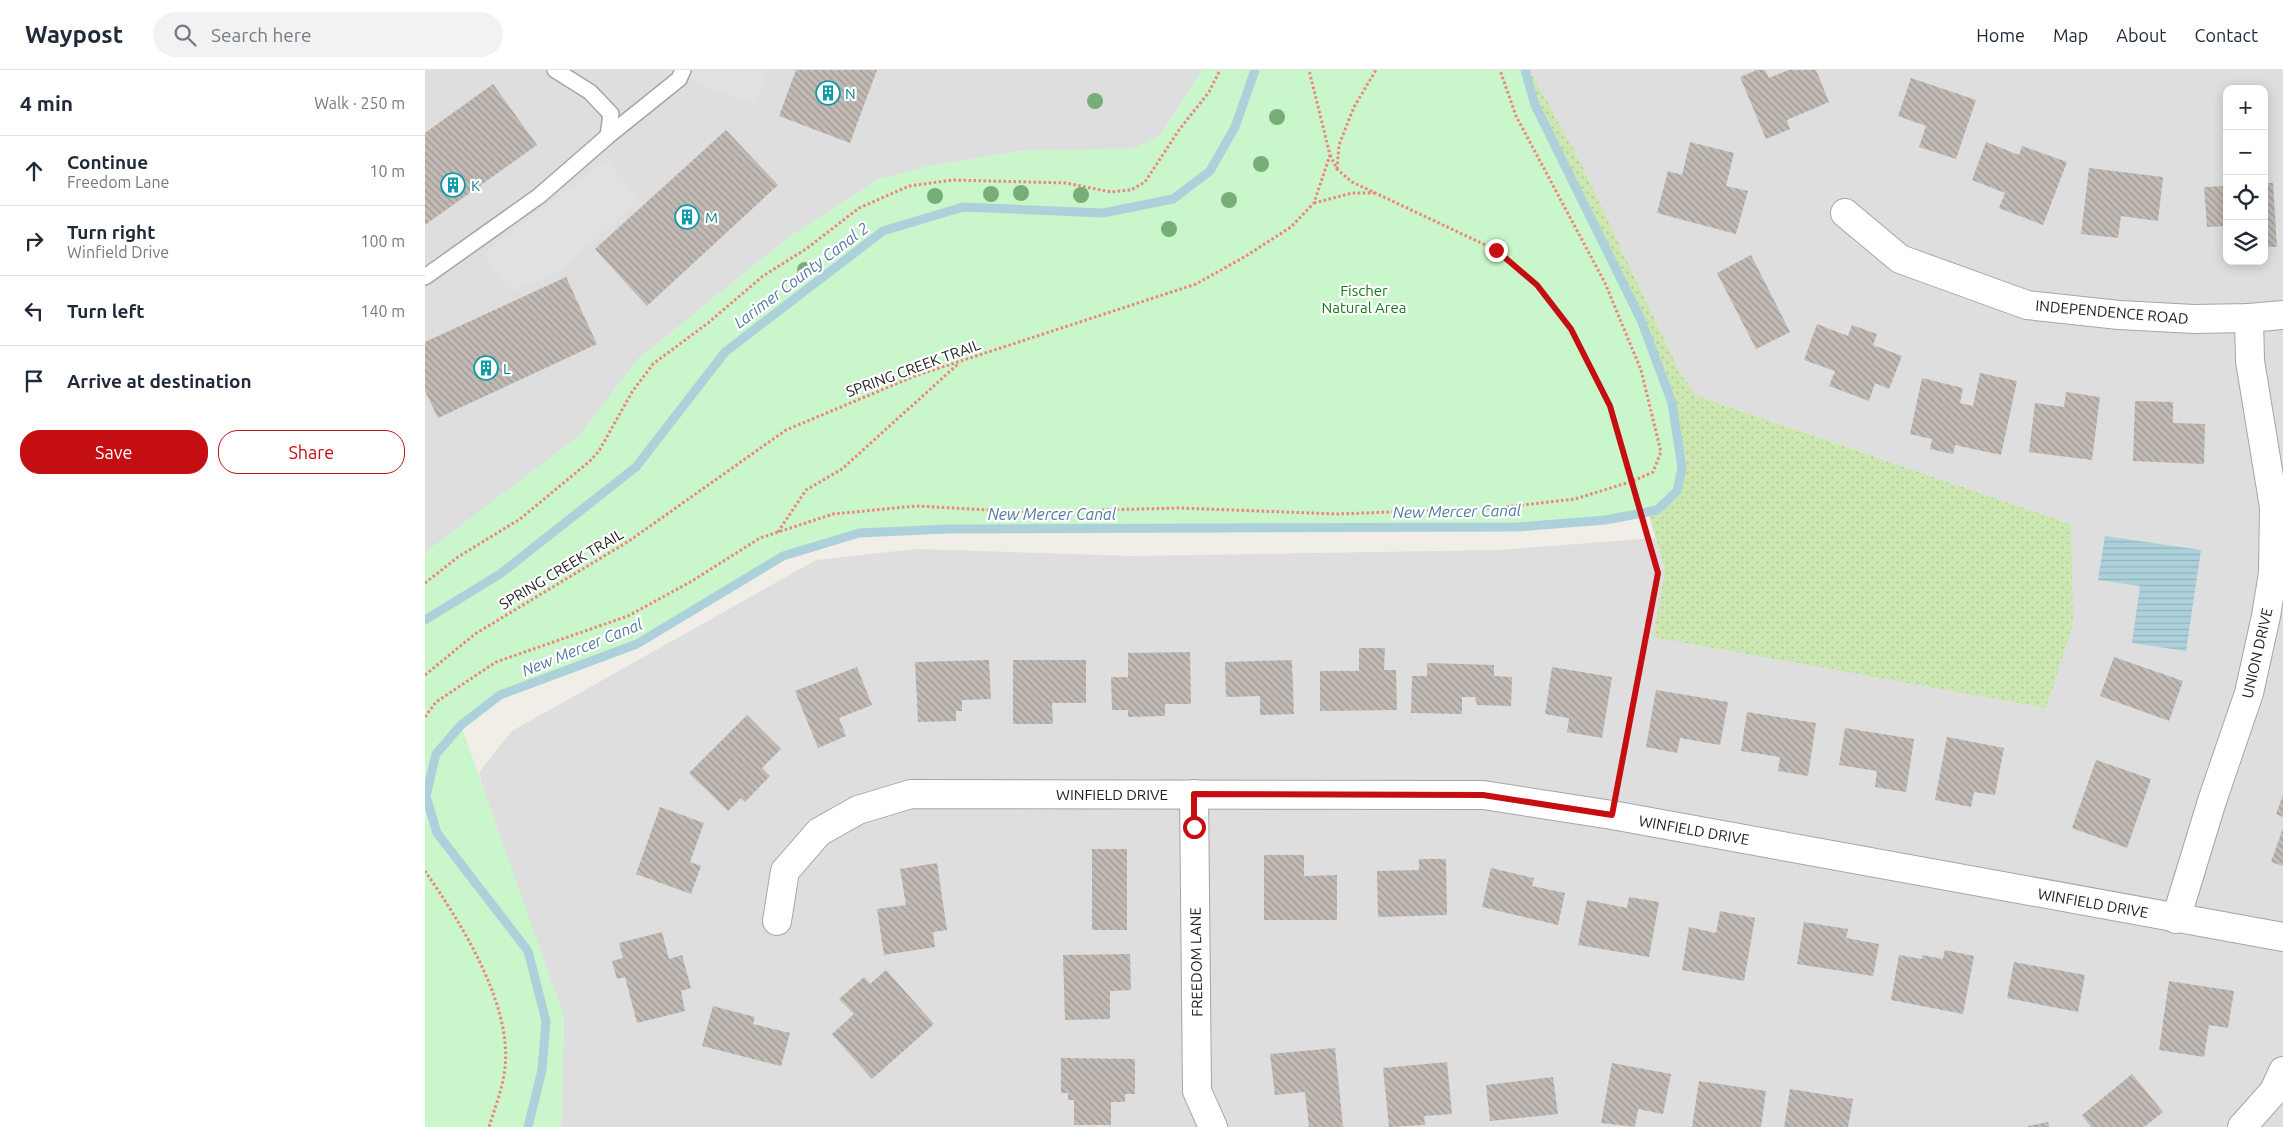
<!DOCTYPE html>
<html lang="en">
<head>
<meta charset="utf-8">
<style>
	body { margin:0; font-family:Ubuntu,sans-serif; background:#f2f2f3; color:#1f2937 }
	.controls { position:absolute; right:15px; top:15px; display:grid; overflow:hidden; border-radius:10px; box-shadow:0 2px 12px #0003 }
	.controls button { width:45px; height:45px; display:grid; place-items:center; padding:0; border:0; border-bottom:1px solid #e0e1e3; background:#fff; color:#1f2937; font:25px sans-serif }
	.stop { position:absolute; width:15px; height:15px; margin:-11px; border:4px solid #c40e11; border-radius:50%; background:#fff }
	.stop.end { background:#c40e11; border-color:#fff; box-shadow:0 1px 5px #0008 }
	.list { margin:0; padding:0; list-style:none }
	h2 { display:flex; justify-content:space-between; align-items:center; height:65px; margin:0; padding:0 20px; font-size:21px }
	h2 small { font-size:16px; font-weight:400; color:#747a83 }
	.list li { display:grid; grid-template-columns:32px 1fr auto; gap:15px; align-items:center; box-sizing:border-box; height:70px; padding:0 20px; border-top:1px solid #e0e1e3 }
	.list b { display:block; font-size:19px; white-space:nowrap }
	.list p { margin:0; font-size:16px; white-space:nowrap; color:#747a83 }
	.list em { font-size:16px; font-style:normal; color:#747a83 }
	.actions { display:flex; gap:10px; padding:15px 20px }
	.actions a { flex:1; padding:11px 0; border:1px solid #c40e11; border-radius:20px; text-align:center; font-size:18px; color:#c40e11 }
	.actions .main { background:#c40e11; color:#fff }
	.icon { flex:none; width:28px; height:28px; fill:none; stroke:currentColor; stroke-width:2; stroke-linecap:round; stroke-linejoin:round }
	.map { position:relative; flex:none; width:1858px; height:1057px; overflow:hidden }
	header { display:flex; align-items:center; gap:30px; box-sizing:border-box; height:70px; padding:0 25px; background:#fff; border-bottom:1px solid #e0e1e3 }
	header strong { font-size:24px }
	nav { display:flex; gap:28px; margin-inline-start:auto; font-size:18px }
	.search { width:350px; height:45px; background:#f2f2f3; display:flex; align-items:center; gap:12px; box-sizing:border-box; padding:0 18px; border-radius:28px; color:#747a83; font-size:19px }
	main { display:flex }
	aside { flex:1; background:#fff }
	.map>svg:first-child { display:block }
</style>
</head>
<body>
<header>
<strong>Waypost</strong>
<div class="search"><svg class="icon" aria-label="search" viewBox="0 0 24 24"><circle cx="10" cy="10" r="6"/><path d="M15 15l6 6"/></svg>Search here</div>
<nav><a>Home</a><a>Map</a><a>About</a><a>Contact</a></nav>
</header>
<main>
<aside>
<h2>4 min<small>Walk · 250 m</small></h2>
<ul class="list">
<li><svg class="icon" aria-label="ahead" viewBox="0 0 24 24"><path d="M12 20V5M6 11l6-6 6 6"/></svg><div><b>Continue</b><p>Freedom Lane</p></div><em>10 m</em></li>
<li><svg class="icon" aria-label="right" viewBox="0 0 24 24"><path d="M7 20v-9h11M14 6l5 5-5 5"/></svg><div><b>Turn right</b><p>Winfield Drive</p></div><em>100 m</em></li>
<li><svg class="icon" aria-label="left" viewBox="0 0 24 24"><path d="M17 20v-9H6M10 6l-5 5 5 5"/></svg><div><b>Turn left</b></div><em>140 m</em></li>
<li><svg class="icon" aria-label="arrive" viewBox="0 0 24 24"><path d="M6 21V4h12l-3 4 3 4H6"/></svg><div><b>Arrive at destination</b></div></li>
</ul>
<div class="actions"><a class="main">Save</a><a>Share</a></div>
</aside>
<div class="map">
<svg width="1858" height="1057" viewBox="0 0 1858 1057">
	<defs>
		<pattern id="grass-dots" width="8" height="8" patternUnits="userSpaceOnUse" patternTransform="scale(1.25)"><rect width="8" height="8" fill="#cde7b2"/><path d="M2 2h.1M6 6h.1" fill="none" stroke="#b0c699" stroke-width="1.8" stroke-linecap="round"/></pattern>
		<pattern id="water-rules" width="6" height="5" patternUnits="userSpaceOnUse" patternTransform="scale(1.25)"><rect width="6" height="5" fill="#acd1db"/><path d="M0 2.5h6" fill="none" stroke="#94b3bc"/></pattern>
		<pattern id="building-back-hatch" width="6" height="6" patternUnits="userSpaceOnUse" patternTransform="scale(1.25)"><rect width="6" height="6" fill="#c1bab5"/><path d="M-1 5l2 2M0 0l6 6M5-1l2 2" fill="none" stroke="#9c9793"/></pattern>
	</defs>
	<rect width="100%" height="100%" fill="#f1eee8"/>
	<g fill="#dfdede" fill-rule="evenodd">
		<polygon points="0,0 777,0 735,66 708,79 595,81 504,96 452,110 364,167 212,290 154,366 0,483"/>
		<path d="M1105,0H1858V1057H136L139,947L63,736L54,702L87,661L391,490L491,479L709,486L1074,480L1230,468L1240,501L1229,567L1646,454L1273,326L1256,305L1154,89ZM1802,19H1839V191H1802Z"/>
	</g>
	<polygon fill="url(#grass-dots)" points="1100,0 1105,0 1154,89 1256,305 1273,326 1646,454 1648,555 1621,638 1228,567 1240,501 1223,441 1232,440 1252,421 1257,398 1110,35"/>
	<polygon fill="#caf6cc" points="777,0 1100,0 1110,35 1216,250 1247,333 1257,398 1252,421 1232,440 1181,450 1093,457 522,459 434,463 358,486 212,574 75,625 36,655 139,947 136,1057 0,1057 0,483 154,366 212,290 364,167 452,110 504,96 595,81 708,79 735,66"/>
	<g fill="#e1e1e1">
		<polygon points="234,0 342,0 330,34"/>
		<polygon points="183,89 213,130 136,200 86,222 58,183"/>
	</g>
	<polygon fill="url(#water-rules)" points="1680,466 1776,480 1761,581 1707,573 1715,516 1673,510"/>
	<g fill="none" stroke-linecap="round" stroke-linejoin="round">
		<g stroke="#acd1db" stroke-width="9">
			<polyline points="0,550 75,504 211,397 300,282 458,161 538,137 678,143 748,129 785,101 810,57 830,0"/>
			<polyline points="103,1057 117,1000 121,951 103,881 12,763 1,726 11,684 36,655 75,625 212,574 358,486 434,463 522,459 1093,457 1181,450 1232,440 1252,421 1257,398 1247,333 1216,250 1110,35 1100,0"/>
		</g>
	</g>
	<g fill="url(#building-back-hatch)">
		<polygon points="371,0 452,0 425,73 354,46"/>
		<polygon points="1332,0 1340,0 1344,8 1363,0 1391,0 1404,32 1362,50 1365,59 1341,69 1315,7"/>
		<polygon points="1486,8 1551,30 1531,89 1494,77 1501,56 1473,46"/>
		<polygon points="68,14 112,75 0,155 0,63"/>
		<polygon points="301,60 353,115 222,236 170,179"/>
		<polygon points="1265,72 1309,83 1301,116 1323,121 1311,164 1232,143 1243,101 1257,105"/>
		<polygon points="1561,72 1594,85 1597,76 1642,92 1618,155 1574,138 1580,123 1547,110"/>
		<polygon points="1664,98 1738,107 1733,151 1696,146 1693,168 1656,164"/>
		<polygon points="1839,113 1848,113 1852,177 1839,177"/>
		<polygon points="1802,116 1802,156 1782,157 1779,117"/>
		<polygon points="1326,185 1365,262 1331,279 1292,203"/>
		<polygon points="141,207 172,274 13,348 0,321 0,272"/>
		<polygon points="1392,254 1423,266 1427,255 1452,264 1448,275 1477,286 1464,319 1450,313 1444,331 1404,316 1410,301 1379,290"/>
		<polygon points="1555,303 1592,311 1576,385 1530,375 1528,384 1505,379 1507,369 1485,364 1497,308 1538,318 1535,333 1548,336"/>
		<polygon points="1641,322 1675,327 1667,390 1604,382 1610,333 1639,337"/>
		<polygon points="1710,331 1748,332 1748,353 1780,354 1779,394 1708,391"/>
		<polygon points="934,578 960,578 959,600 971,600 972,640 895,641 895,601 934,601"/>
		<polygon points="765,582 766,634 740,634 740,646 703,647 703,640 687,640 686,607 703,607 703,583"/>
		<polygon points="1689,587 1758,611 1744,651 1675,626"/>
		<polygon points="564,590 566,629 537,630 537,641 531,641 531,651 493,652 490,592"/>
		<polygon points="588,590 661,590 661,633 627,633 628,654 588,654"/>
		<polygon points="867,590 869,644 835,645 835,626 801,627 800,592"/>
		<polygon points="1002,593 1069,595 1069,606 1087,607 1086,636 1052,635 1050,627 1037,627 1037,644 986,643 987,606 1002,606"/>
		<polygon points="432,597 447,635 414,648 421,666 393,678 370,621"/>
		<polygon points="1127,597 1187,607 1177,668 1142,662 1144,648 1120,644"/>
		<polygon points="1231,620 1303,632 1295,675 1255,668 1252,683 1221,677"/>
		<polygon points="1322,642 1391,653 1383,706 1353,701 1355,687 1316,681"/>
		<polygon points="322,645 356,679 337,698 345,706 320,732 316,728 303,741 264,703"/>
		<polygon points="1420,658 1489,669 1481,722 1450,717 1452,701 1414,695"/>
		<polygon points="1522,667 1579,678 1570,725 1549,722 1546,737 1510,730"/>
		<polygon points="1671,690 1726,709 1702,778 1647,758"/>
		<polygon points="1858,725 1858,747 1851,744"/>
		<polygon points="235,737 279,753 265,792 276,796 266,824 211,804"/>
		<polygon points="1858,758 1858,796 1846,792"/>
		<rect x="667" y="779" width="35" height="81"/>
		<polygon points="839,785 879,785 879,806 912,805 912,850 839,850"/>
		<polygon points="994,789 1021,789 1022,845 953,847 952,801 994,800"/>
		<polygon points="512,793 522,860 508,862 510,877 459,885 452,839 481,835 475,799"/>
		<polygon points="1066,798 1109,808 1107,816 1140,823 1133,855 1057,837"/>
		<polygon points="1204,827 1234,832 1224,887 1153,875 1162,830 1202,838"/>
		<polygon points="1295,841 1330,848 1319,911 1257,900 1264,857 1291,863"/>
		<polygon points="1379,852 1423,859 1421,868 1454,874 1448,906 1372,894"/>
		<polygon points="237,862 244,889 257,885 266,918 256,921 260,941 212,953 200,907 192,909 187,891 198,888 194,873"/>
		<polygon points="1520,880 1549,886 1538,944 1466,930 1474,885 1497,889 1497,885 1518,889"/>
		<polygon points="705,884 706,920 685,921 685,949 640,950 638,885"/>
		<polygon points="1589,892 1660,905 1653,942 1582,928"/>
		<polygon points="461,900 509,954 447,1009 407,964 429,944 414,929 439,907 445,914"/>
		<polygon points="1744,911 1809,921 1803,958 1784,955 1779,987 1734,980"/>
		<polygon points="288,936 330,947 328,954 365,963 356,996 277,976"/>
		<polygon points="910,978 918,1057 884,1057 880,1022 850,1025 845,984"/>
		<polygon points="636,988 710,989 710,1024 700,1024 700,1032 686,1032 686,1055 649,1055 649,1030 643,1030 643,1023 636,1023"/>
		<polygon points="1022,992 1027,1044 999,1046 1000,1055 964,1057 958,998"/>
		<polygon points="1187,993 1246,1004 1238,1044 1213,1039 1210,1057 1176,1053"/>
		<polygon points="1707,1004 1738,1042 1719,1057 1666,1057 1657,1045"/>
		<polygon points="1128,1007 1133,1044 1065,1051 1061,1015"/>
		<polygon points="1274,1011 1341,1021 1336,1057 1267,1057"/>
		<polygon points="1365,1019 1428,1029 1423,1057 1359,1057"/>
		<polygon points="1623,1052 1624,1057 1603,1057 1603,1056"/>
	</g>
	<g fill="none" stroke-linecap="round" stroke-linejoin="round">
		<g stroke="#a5a5a5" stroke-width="18">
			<g id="service">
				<polyline points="183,66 254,9 258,0"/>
				<polyline points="0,207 114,126 183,66 186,44 165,22 130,0"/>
			</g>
		</g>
		<g stroke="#a5a5a5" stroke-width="30">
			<g id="minor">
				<polyline points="1420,143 1475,189 1602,235 1694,245 1769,249 1824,248 1858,245"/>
				<polyline points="769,724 772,1021 788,1057"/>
				<polyline points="1751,849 1787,731 1824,623 1841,546 1848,503 1849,437 1825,291 1824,248"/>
				<polyline points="352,851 360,801 394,762 433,740 486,724 1058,725 1187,745 1858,867"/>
				<polyline points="1817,1057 1849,1021 1858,1001"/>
			</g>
		</g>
		<g stroke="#f18379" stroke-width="3" stroke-dasharray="2.5 2.5" stroke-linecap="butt">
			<polyline points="905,85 912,99 927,112 1071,180 1112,215 1145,259 1185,336 1233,503 1193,717"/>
			<polyline points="912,99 914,75 929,37 951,0"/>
			<polyline points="889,133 927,123 949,123"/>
			<polyline points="353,462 381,420 417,399 533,294"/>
			<polyline points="0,513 33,487 95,449 165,391 174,381 207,322 228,294 283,253 338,206 381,179 434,138 484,116 528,110 641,113 686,122 706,120 720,112 754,60 784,22 795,0"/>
			<polyline points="0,605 50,564 204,471 361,360 490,306 771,214 821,186 866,157 889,133 905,85 884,0"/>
			<polyline points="0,647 11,632 71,592 203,546 267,511 335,468 408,444 491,436 601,442 754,438 913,444 1072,438 1150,429 1208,411 1228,402 1236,382 1216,300 1180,213 1091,46 1075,0"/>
			<path d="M0,801C36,853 91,939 79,1005C76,1023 69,1040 64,1057"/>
		</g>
		<use href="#service" stroke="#fff" stroke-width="15"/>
		<use href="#minor" stroke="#fff" stroke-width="28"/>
	</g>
	<g fill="#77ae77">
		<circle cx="670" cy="31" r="8"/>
		<circle cx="852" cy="47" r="8"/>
		<circle cx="836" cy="94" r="8"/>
		<circle cx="596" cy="123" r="8"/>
		<circle cx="566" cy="124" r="8"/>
		<circle cx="656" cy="125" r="8"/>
		<circle cx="510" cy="126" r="8"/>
		<circle cx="804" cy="130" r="8"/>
		<circle cx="744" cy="159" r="8"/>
		<circle cx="380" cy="200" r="8"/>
	</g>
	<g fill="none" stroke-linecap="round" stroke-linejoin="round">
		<polyline stroke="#c40e11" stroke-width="6" points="769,757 769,724 1058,725 1187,745 1233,503 1185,336 1146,259 1112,215 1071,180"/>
	</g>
	<defs>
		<g id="building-ring" transform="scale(1.25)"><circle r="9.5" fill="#fff" stroke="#0f9aa8" stroke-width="1.5"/><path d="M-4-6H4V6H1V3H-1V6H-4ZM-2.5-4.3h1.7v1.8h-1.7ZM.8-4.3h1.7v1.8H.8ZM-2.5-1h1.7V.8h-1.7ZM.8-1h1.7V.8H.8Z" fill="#0f9aa8"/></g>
	</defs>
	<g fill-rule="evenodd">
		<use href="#building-ring" x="403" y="23"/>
		<use href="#building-ring" x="28" y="115"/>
		<use href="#building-ring" x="262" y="147"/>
		<use href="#building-ring" x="61" y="298"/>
	</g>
	<g text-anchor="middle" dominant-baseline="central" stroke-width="4.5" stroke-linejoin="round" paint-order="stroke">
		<g font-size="15" fill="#0d838f" stroke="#fff" text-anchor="start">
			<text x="420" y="23">N</text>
			<text x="46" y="115">K</text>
			<text x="280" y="147">M</text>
			<text x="78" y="298">L</text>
		</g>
		<g font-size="15" fill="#147a1a" stroke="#fff">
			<text x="939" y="220">Fischer<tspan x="939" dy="17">Natural Area</tspan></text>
		</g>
		<g font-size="15" fill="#212121" stroke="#fff">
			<text transform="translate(1687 242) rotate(5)">INDEPENDENCE ROAD</text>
			<text transform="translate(488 298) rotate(-20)">SPRING CREEK TRAIL</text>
			<text transform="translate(136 499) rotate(-31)">SPRING CREEK TRAIL</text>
			<text transform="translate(1832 583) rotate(-77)">UNION DRIVE</text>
			<text x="687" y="724">WINFIELD DRIVE</text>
			<text transform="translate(1269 760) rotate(10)">WINFIELD DRIVE</text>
			<text transform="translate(1668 833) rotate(10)">WINFIELD DRIVE</text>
			<text transform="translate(771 892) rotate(-91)">FREEDOM LANE</text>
		</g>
		<g font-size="16" font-style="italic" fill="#507aa3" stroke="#fff">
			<text transform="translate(376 205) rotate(-37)">Larimer County Canal 2</text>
			<text transform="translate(1032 441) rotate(-1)">New Mercer Canal</text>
			<text x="627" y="444">New Mercer Canal</text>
			<text transform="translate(157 577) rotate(-22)">New Mercer Canal</text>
		</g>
	</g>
</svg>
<div class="controls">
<button>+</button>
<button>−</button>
<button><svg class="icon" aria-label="locate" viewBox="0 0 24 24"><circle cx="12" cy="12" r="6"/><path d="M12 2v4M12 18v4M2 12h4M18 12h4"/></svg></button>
<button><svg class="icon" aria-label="layers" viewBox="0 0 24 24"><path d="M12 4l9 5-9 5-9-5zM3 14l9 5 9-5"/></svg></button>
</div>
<div class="stop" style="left:769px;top:757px"></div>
<div class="stop end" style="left:1071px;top:180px"></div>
</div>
</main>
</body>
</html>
